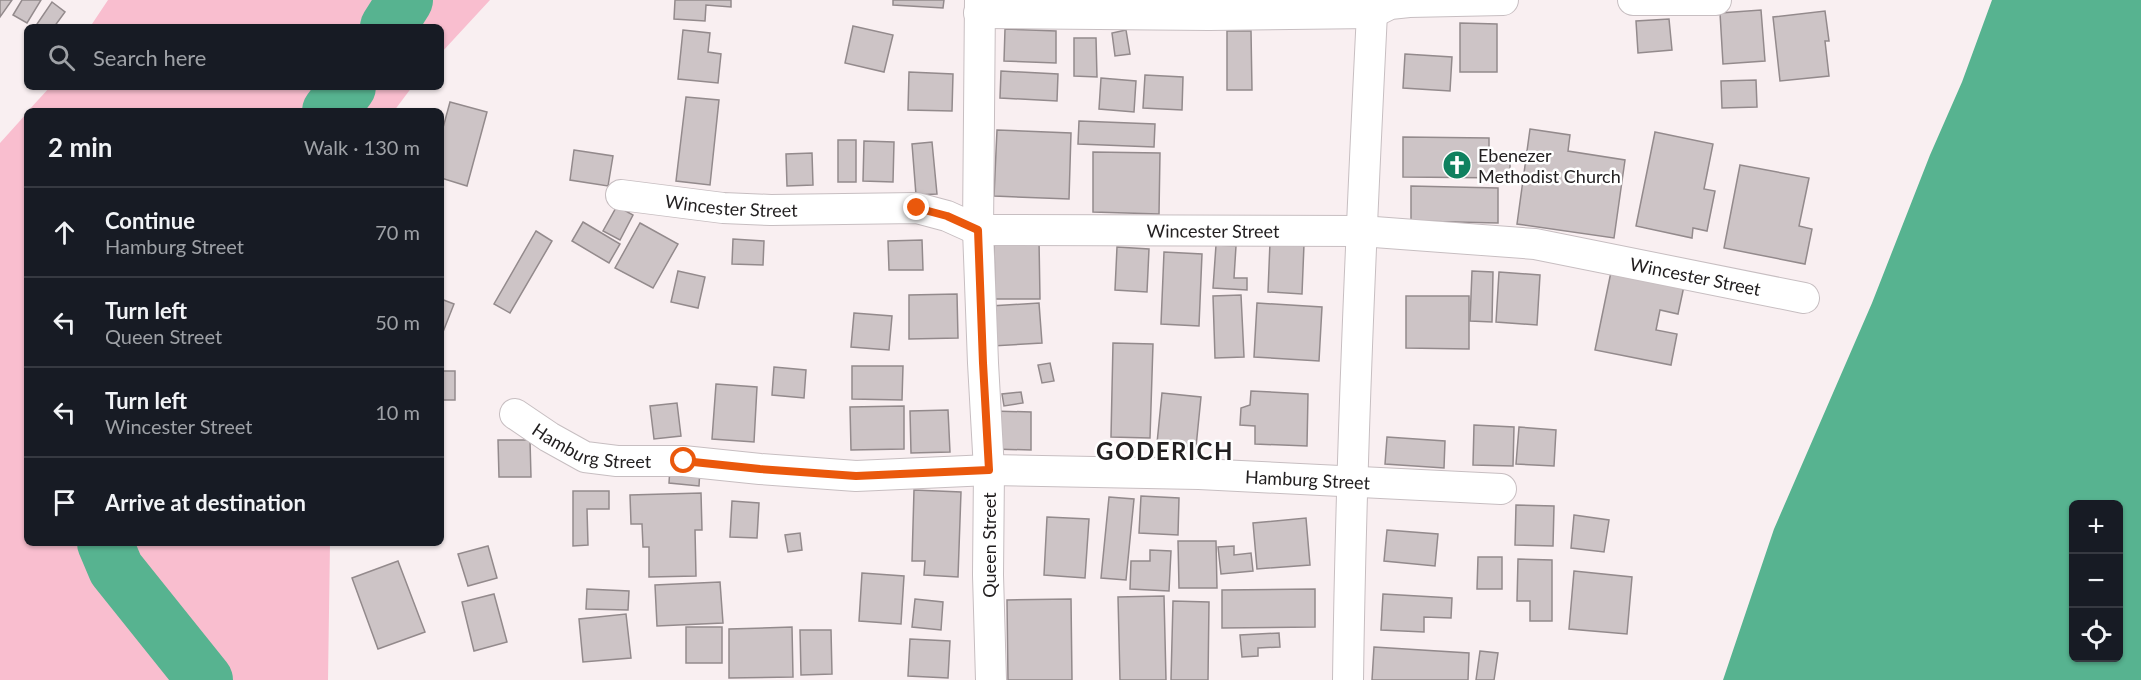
<!DOCTYPE html>
<html lang="en">
<head>
<meta charset="utf-8">
<style>
	body { margin:0; font-family:Lato,sans-serif; background:#20242c; color:#f1f3f6 }
	.controls { position:absolute; right:18px; bottom:18px; display:grid; overflow:hidden; border-radius:9px; box-shadow:0 2px 4px #0004 }
	.controls button { width:54px; height:54px; display:grid; place-items:center; padding:0; border:0; border-bottom:2px solid #363941; background:#171b24; color:#f1f3f6; font:30px sans-serif }
	.stop { position:absolute; width:18px; height:18px; margin:-14px; border:4px solid #ea580c; border-radius:50%; background:#fff }
	.stop.end { background:#ea580c; border-color:#fff; box-shadow:0 2px 6px #0008 }
	.list { margin:0; padding:0; list-style:none }
	h2 { display:flex; justify-content:space-between; align-items:center; height:78px; margin:0; padding:0 24px; font-size:26px }
	h2 small { font-size:20px; font-weight:400; color:#9ea1a6 }
	.list li { display:grid; grid-template-columns:39px 1fr auto; gap:18px; align-items:center; box-sizing:border-box; height:90px; padding:0 24px; border-top:2px solid #363941 }
	.list b { display:block; font-size:22px; white-space:nowrap }
	.list p { margin:0; font-size:20px; white-space:nowrap; color:#9ea1a6 }
	.list em { font-size:20px; font-style:normal; color:#9ea1a6 }
	.icon { flex:none; width:33px; height:33px; fill:none; stroke:currentColor; stroke-width:2; stroke-linecap:round; stroke-linejoin:round }
	.map { position:relative; flex:none; width:2141px; height:680px; overflow:hidden }
	.search { position:absolute; background:#171b24; box-shadow:0 2px 4px #0004; left:24px; top:24px; width:420px; height:66px; display:flex; align-items:center; gap:15px; box-sizing:border-box; padding:0 21px; border-radius:9px; color:#9ea1a6; font-size:22px }
	.panel { position:absolute; background:#171b24; box-shadow:0 2px 4px #0004; left:24px; top:108px; width:420px; height:438px; border-radius:9px }
	.map>svg:first-child { display:block }
</style>
</head>
<body>
<div class="map">
<svg width="2141" height="680" viewBox="0 0 2141 680">
	<rect width="100%" height="100%" fill="#f9eff1"/>
	<g fill="#f9becf">
		<polygon points="108,0 490,0 441,53 441,27 90,27"/>
		<polygon points="50,87 412,87 394,111 28,111"/>
		<polygon points="27,113 27,543 330,543 328,680 0,680 0,143"/>
	</g>
	<path fill="#57b390" fill-rule="evenodd" d="M1992,0H2141V680H1723L1774,529L1872,303L1930,155L1962,82ZM2074,504H2118V658H2074Z"/>
	<g fill="none" stroke-linecap="round" stroke-linejoin="round">
		<g stroke="#57b390" stroke-width="56">
			<polyline points="388,27 405,0"/>
			<polyline points="330,111 348,87"/>
			<polyline points="105,543 116,569 205,680"/>
		</g>
	</g>
	<g fill="#cdc4c6" stroke="#938a8c" stroke-width="1.5">
		<polygon points="0,0 12,0 0,17"/>
		<polygon points="22,0 41,0 27,23 13,15"/>
		<polygon points="675,0 731,0 731,7 706,5 705,21 674,19"/>
		<polygon points="893,0 944,0 943,8 893,5"/>
		<polygon points="52,2 65,12 54,27 35,27"/>
		<polygon points="1761,10 1765,61 1723,64 1720,13"/>
		<polygon points="1825,11 1829,41 1825,41 1829,76 1780,81 1773,17"/>
		<polygon points="1669,19 1672,50 1638,53 1636,21"/>
		<polygon points="1460,23 1497,24 1497,72 1460,72"/>
		<polygon points="853,26 893,35 884,72 845,63"/>
		<polygon points="1005,29 1056,31 1056,63 1004,61"/>
		<polygon points="683,30 710,33 708,52 721,54 718,83 678,79"/>
		<polygon points="1126,30 1130,54 1115,56 1112,33"/>
		<polygon points="1227,31 1251,31 1252,90 1227,90"/>
		<polygon points="1074,38 1096,38 1097,77 1074,76"/>
		<polygon points="1405,54 1452,57 1450,91 1403,88"/>
		<polygon points="1001,71 1058,74 1057,101 1000,98"/>
		<polygon points="909,72 953,74 952,111 908,110"/>
		<polygon points="1145,75 1183,77 1182,110 1143,108"/>
		<polygon points="1101,78 1136,81 1134,112 1099,109"/>
		<polygon points="1756,80 1757,107 1722,108 1721,81"/>
		<polygon points="686,97 719,100 710,185 676,181"/>
		<polygon points="450,102 487,112 467,186 441,178 441,135"/>
		<polygon points="1079,121 1155,124 1154,147 1078,144"/>
		<polygon points="1530,129 1570,135 1568,151 1625,160 1614,238 1517,224"/>
		<polygon points="997,130 1071,133 1069,199 994,196"/>
		<polygon points="1655,132 1713,144 1704,189 1715,191 1707,231 1693,228 1692,238 1636,226"/>
		<polygon points="1403,137 1489,138 1489,153 1510,154 1510,178 1403,177"/>
		<rect x="838" y="140" width="18" height="42"/>
		<polygon points="864,141 894,142 893,182 863,181"/>
		<polygon points="932,142 937,194 916,195 912,144"/>
		<polygon points="574,150 613,156 608,186 570,180"/>
		<polygon points="1093,152 1160,153 1159,214 1093,212"/>
		<polygon points="812,153 813,185 787,186 786,154"/>
		<polygon points="1740,165 1809,178 1799,226 1812,229 1805,264 1724,248"/>
		<polygon points="1411,186 1498,188 1498,223 1411,221"/>
		<polygon points="617,206 633,215 620,240 603,231"/>
		<polygon points="583,222 620,244 609,263 572,241"/>
		<polygon points="640,223 678,244 653,288 615,268"/>
		<polygon points="536,231 552,241 510,313 494,304"/>
		<polygon points="733,239 764,241 763,265 732,264"/>
		<polygon points="922,240 923,270 889,270 888,241"/>
		<polygon points="1039,240 1040,299 995,299 994,241"/>
		<polygon points="1270,242 1304,244 1302,294 1268,292"/>
		<polygon points="1216,245 1236,246 1234,278 1247,278 1247,290 1213,288"/>
		<polygon points="1117,247 1149,249 1147,292 1115,290"/>
		<polygon points="1164,252 1202,254 1199,326 1161,324"/>
		<polygon points="678,271 705,277 698,308 671,302"/>
		<polygon points="1472,271 1493,272 1492,322 1470,321"/>
		<polygon points="1499,272 1540,275 1537,325 1496,322"/>
		<polygon points="1611,272 1684,286 1678,314 1660,310 1656,330 1677,334 1671,365 1595,350"/>
		<polygon points="957,294 958,338 909,339 909,295"/>
		<polygon points="1241,295 1244,357 1215,358 1213,296"/>
		<polygon points="1406,296 1469,296 1469,349 1406,348"/>
		<polygon points="441,299 454,304 441,337"/>
		<polygon points="1039,303 1042,343 992,346 990,306"/>
		<polygon points="1257,303 1322,307 1319,361 1254,357"/>
		<polygon points="854,313 892,316 889,350 851,347"/>
		<polygon points="1113,343 1153,344 1150,438 1111,437"/>
		<polygon points="1050,363 1054,381 1042,383 1038,365"/>
		<polygon points="852,366 903,366 902,400 852,399"/>
		<polygon points="774,367 806,370 804,398 772,395"/>
		<rect x="441" y="371" width="14" height="29"/>
		<polygon points="716,384 757,387 754,442 712,439"/>
		<polygon points="1251,391 1308,394 1307,446 1255,444 1255,426 1240,425 1241,408 1250,405"/>
		<polygon points="1021,392 1023,403 1004,406 1002,394"/>
		<polygon points="1162,393 1201,397 1196,447 1157,443"/>
		<polygon points="677,403 681,436 654,439 650,406"/>
		<polygon points="904,406 904,449 851,450 850,407"/>
		<polygon points="948,410 950,452 911,453 910,411"/>
		<polygon points="993,411 1031,412 1031,450 993,449"/>
		<polygon points="1474,425 1514,427 1513,466 1473,465"/>
		<polygon points="1519,427 1556,430 1554,466 1516,464"/>
		<polygon points="1387,437 1445,441 1444,468 1385,464"/>
		<polygon points="498,440 530,440 531,477 499,477"/>
		<polygon points="670,467 700,469 699,486 669,483"/>
		<polygon points="914,490 961,492 958,577 924,575 925,561 912,561"/>
		<polygon points="573,491 609,491 609,509 587,509 588,545 573,546"/>
		<polygon points="701,493 702,530 695,530 696,576 649,577 649,547 643,547 642,524 631,524 630,495"/>
		<polygon points="1141,496 1179,498 1178,535 1139,533"/>
		<polygon points="1109,497 1134,499 1126,580 1101,578"/>
		<polygon points="732,501 759,503 757,538 730,537"/>
		<polygon points="1516,505 1554,506 1553,546 1515,545"/>
		<polygon points="1574,515 1609,520 1604,552 1571,548"/>
		<polygon points="1047,517 1089,519 1085,578 1044,575"/>
		<polygon points="1306,518 1310,565 1257,569 1253,523"/>
		<polygon points="1387,530 1438,534 1435,566 1384,561"/>
		<polygon points="800,533 802,550 788,552 785,535"/>
		<polygon points="1178,541 1216,541 1217,588 1179,588"/>
		<polygon points="488,546 497,578 468,586 458,554"/>
		<polygon points="1234,546 1234,555 1251,553 1253,571 1221,574 1218,547"/>
		<polygon points="1150,550 1171,551 1169,591 1130,589 1131,561 1150,561"/>
		<polygon points="1478,557 1502,557 1502,589 1477,589"/>
		<polygon points="1518,559 1552,560 1552,621 1530,621 1530,601 1517,601"/>
		<polygon points="398,561 425,632 378,649 352,578"/>
		<polygon points="1574,571 1632,577 1627,634 1569,629"/>
		<polygon points="862,573 904,576 901,624 859,621"/>
		<polygon points="720,582 723,623 657,626 655,585"/>
		<polygon points="587,589 629,591 628,610 586,609"/>
		<polygon points="1315,589 1315,627 1222,628 1222,590"/>
		<polygon points="494,594 507,642 474,651 462,602"/>
		<polygon points="1383,594 1452,598 1451,618 1424,617 1424,632 1381,630"/>
		<polygon points="1164,596 1166,680 1120,680 1118,597"/>
		<polygon points="915,599 943,602 941,630 912,627"/>
		<polygon points="1071,599 1072,680 1008,680 1007,600"/>
		<polygon points="1173,601 1209,602 1208,680 1171,680"/>
		<polygon points="626,614 631,658 583,662 579,619"/>
		<rect x="686" y="627" width="36" height="36"/>
		<polygon points="792,627 793,677 729,678 729,629"/>
		<polygon points="800,630 831,630 832,674 801,675"/>
		<polygon points="1279,633 1280,647 1258,648 1258,656 1242,657 1240,635"/>
		<polygon points="910,639 950,641 948,678 908,676"/>
		<polygon points="1374,647 1469,653 1468,680 1372,680"/>
		<polygon points="1480,651 1498,653 1494,680 1476,680"/>
	</g>
	<g fill="none" stroke-linecap="round" stroke-linejoin="round">
		<g stroke="#c7bec1" stroke-width="32">
			<g id="minor">
				<polyline points="980,0 978,230 983,363 989,470 988,575 991,680"/>
				<polyline points="1633,0 1716,0"/>
				<polyline points="979,13 1209,15 1372,13 1390,4 1409,2 1503,0"/>
				<path id="s1" d="M621,195L723,208L771,210L917,208L947,216L978,230L1361,231L1535,244L1804,298"/>
				<path id="s2" d="M515,414L549,437L585,457L617,461H683L760,469L856,476L989,470L1199,474L1501,489"/>
				<path d="M1348,680C1351,457 1361,235 1372,13L1375,0"/>
			</g>
		</g>
		<use href="#minor" stroke="#fff" stroke-width="30"/>
	</g>
	<g fill="none" stroke-linecap="round" stroke-linejoin="round">
		<polyline stroke="#ea580c" stroke-width="8" points="684,461 760,469 856,476 989,470 983,363 978,230 947,216 917,208"/>
	</g>
	<defs>
		<g id="church-disc" transform="scale(1.5)"><circle r="9.5" fill="#0f815f" stroke="#fff"/><path d="M-1.2-6h2.4v3.5h3.3v2.4h-3.3V6h-2.4V-.1h-3.3v-2.4h3.3Z" fill="#fff"/></g>
	</defs>
	<g fill-rule="evenodd">
		<use href="#church-disc" x="1457" y="165"/>
	</g>
	<g text-anchor="middle" dominant-baseline="central" stroke-width="5" stroke-linejoin="round" paint-order="stroke">
		<g font-size="18" fill="#232021" stroke="#fff" text-anchor="start">
			<text x="1478" y="155">Ebenezer<tspan x="1478" dy="21">Methodist Church</tspan></text>
		</g>
		<g font-size="18" fill="#232021" stroke="#fff">
			<text stroke="none"><textPath href="#s1" startOffset="111">Wincester Street</textPath></text>
			<text stroke="none"><textPath href="#s1" startOffset="597">Wincester Street</textPath></text>
			<text stroke="none"><textPath href="#s1" startOffset="1083">Wincester Street</textPath></text>
			<text stroke="none"><textPath href="#s2" startOffset="86">Hamburg Street</textPath></text>
			<text stroke="none"><textPath href="#s2" startOffset="806">Hamburg Street</textPath></text>
			<text transform="translate(989 545) rotate(-90)">Queen Street</text>
		</g>
		<g font-size="24" font-weight="bold" letter-spacing="1.5" fill="#232021" stroke="#fff">
			<text x="1165" y="450">GODERICH</text>
		</g>
	</g>
</svg>
<div class="controls">
<button>+</button>
<button>−</button>
<button><svg class="icon" aria-label="locate" viewBox="0 0 24 24"><circle cx="12" cy="12" r="6"/><path d="M12 2v4M12 18v4M2 12h4M18 12h4"/></svg></button>
</div>
<div class="stop" style="left:684px;top:461px"></div>
<div class="stop end" style="left:917px;top:208px"></div>
<div class="search"><svg class="icon" aria-label="search" viewBox="0 0 24 24"><circle cx="10" cy="10" r="6"/><path d="M15 15l6 6"/></svg>Search here</div>
<section class="panel">
<h2>2 min<small>Walk · 130 m</small></h2>
<ul class="list">
<li><svg class="icon" aria-label="ahead" viewBox="0 0 24 24"><path d="M12 20V5M6 11l6-6 6 6"/></svg><div><b>Continue</b><p>Hamburg Street</p></div><em>70 m</em></li>
<li><svg class="icon" aria-label="left" viewBox="0 0 24 24"><path d="M17 20v-9H6M10 6l-5 5 5 5"/></svg><div><b>Turn left</b><p>Queen Street</p></div><em>50 m</em></li>
<li><svg class="icon" aria-label="left" viewBox="0 0 24 24"><path d="M17 20v-9H6M10 6l-5 5 5 5"/></svg><div><b>Turn left</b><p>Wincester Street</p></div><em>10 m</em></li>
<li><svg class="icon" aria-label="arrive" viewBox="0 0 24 24"><path d="M6 21V4h12l-3 4 3 4H6"/></svg><div><b>Arrive at destination</b></div></li>
</ul>
</section>
</div>
</body>
</html>
